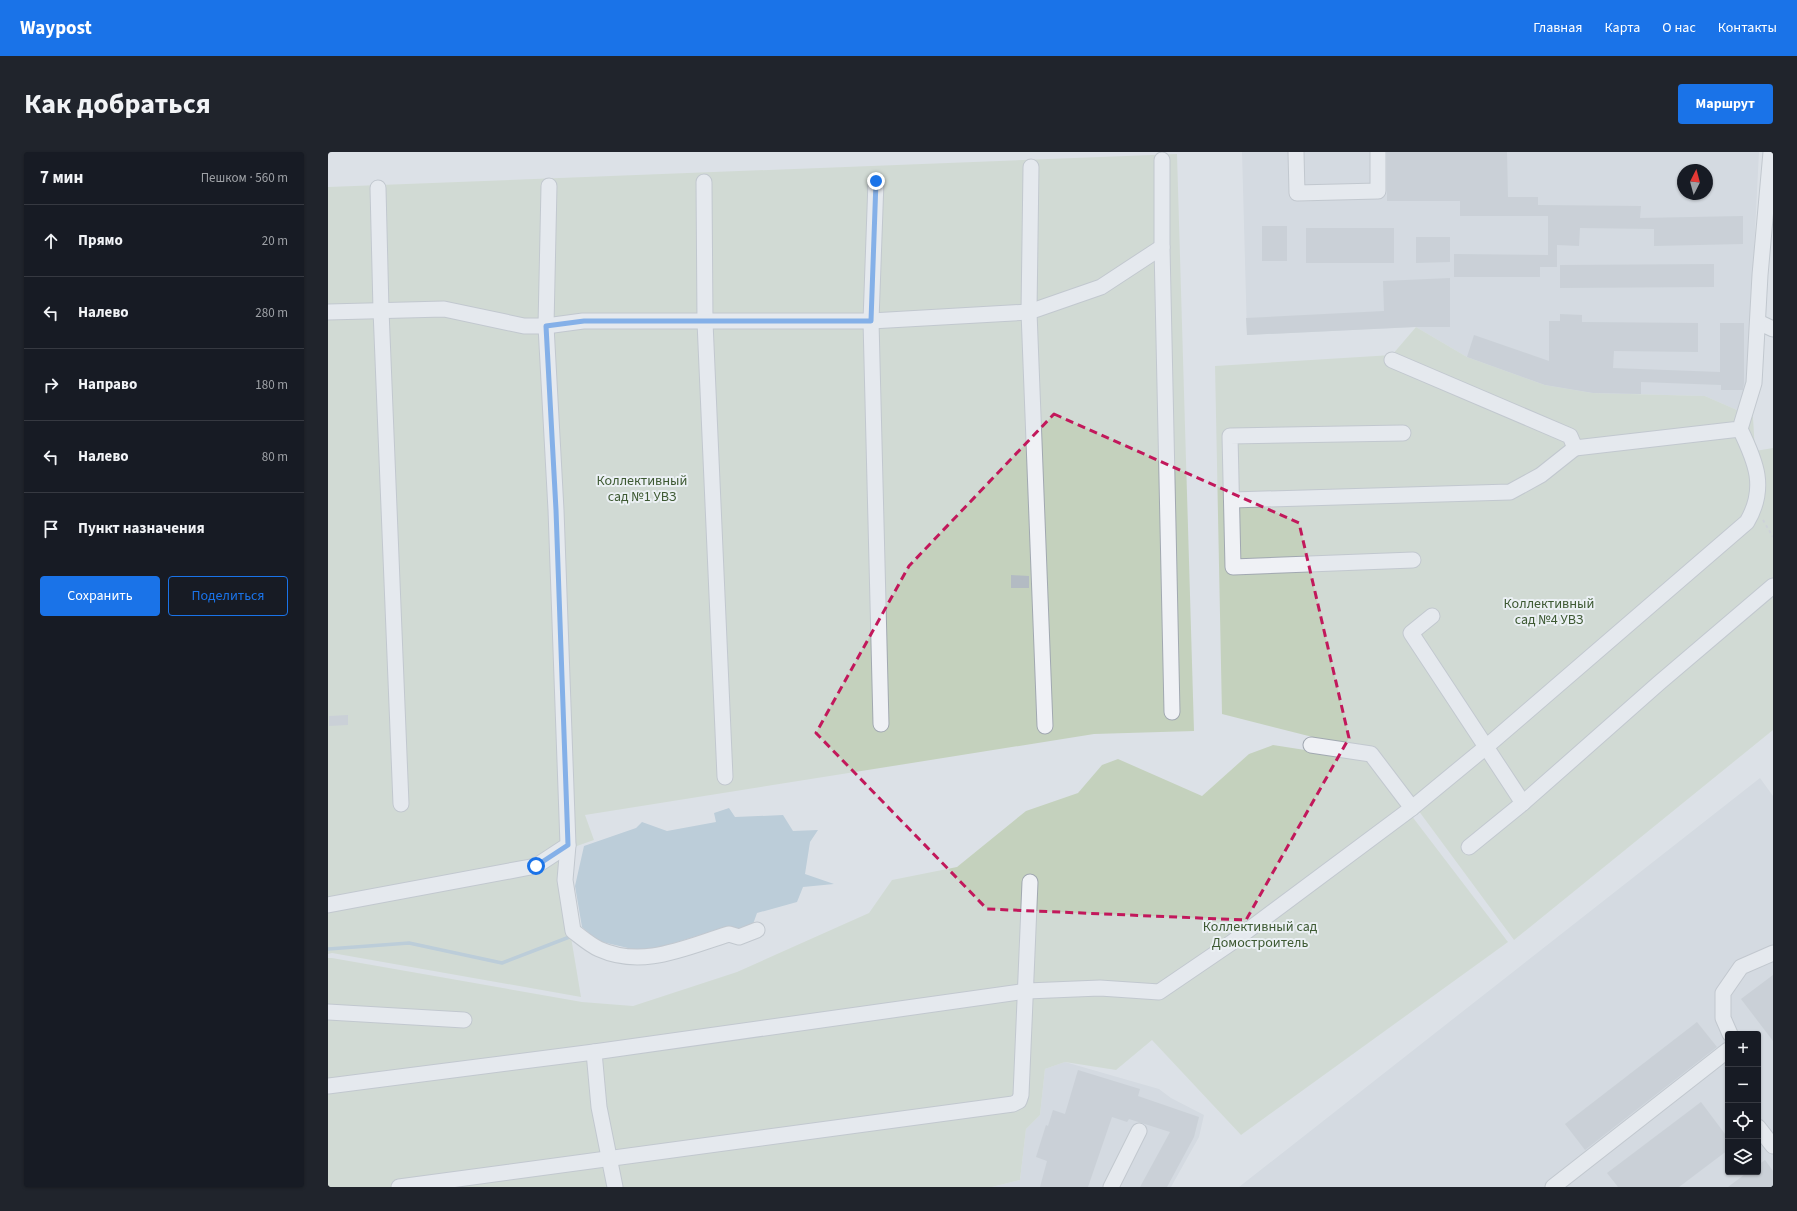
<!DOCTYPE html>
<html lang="ru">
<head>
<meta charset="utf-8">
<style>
	body { margin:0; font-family:"Source Sans 3",sans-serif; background:#20242c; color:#f1f3f6 }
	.controls { position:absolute; right:12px; bottom:12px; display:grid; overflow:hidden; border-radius:4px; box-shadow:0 1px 3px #0004 }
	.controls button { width:36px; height:36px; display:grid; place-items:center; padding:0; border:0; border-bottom:1px solid #363941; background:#171b24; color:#f1f3f6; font:20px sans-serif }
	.compass { position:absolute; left:1349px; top:12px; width:36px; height:36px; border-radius:50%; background:#171b24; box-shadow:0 1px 3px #0004; rotate:6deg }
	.stop { position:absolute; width:12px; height:12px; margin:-9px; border:3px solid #1a73e8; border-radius:50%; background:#fff }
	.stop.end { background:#1a73e8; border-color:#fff; box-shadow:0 1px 4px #0008 }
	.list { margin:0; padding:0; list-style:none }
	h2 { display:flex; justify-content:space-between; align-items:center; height:52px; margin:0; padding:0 16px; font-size:17px }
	h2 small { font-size:13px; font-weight:400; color:#9ea1a6 }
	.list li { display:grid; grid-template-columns:26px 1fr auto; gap:12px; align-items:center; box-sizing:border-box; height:72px; padding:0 16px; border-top:1px solid #363941 }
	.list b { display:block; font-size:15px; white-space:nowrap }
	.list em { font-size:13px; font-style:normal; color:#9ea1a6 }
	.actions { display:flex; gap:8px; padding:12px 16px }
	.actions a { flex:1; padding:9px 0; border:1px solid #1a73e8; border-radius:4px; text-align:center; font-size:14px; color:#1a73e8 }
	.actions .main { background:#1a73e8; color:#fff }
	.icon { flex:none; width:22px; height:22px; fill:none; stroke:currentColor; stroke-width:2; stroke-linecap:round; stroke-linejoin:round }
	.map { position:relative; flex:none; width:1445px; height:1035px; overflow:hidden; border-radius:4px }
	header { display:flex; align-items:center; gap:24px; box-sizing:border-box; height:56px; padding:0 20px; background:#1a73e8; color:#fff }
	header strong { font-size:19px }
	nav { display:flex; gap:22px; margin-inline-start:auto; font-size:14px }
	.intro { display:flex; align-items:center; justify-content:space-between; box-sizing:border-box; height:96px; padding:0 24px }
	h1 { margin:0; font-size:28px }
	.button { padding:10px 18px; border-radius:4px; background:#1a73e8; color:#fff; font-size:14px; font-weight:700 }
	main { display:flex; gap:24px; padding:0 24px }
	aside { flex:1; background:#171b24; border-radius:4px; box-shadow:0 1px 3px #0004 }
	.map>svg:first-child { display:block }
</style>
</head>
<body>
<header>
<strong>Waypost</strong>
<nav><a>Главная</a><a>Карта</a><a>О нас</a><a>Контакты</a></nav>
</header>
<div class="intro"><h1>Как добраться</h1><a class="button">Маршрут</a></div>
<main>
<aside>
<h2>7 мин<small>Пешком · 560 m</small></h2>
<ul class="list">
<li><svg class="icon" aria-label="ahead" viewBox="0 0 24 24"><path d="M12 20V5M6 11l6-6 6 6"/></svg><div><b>Прямо</b></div><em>20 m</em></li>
<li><svg class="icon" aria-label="left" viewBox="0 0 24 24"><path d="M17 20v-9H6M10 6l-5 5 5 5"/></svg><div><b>Налево</b></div><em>280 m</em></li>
<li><svg class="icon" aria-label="right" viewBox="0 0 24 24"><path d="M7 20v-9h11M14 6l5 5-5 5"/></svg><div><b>Направо</b></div><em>180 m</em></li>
<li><svg class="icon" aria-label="left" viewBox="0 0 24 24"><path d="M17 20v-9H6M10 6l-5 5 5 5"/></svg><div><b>Налево</b></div><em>80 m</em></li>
<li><svg class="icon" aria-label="arrive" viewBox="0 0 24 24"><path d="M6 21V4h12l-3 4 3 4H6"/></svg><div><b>Пункт назначения</b></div></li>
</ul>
<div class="actions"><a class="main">Сохранить</a><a>Поделиться</a></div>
</aside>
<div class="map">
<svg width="1445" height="1035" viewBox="0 0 1445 1035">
	<rect width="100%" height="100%" fill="#dce1e7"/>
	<g fill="#cad0d9" fill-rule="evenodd">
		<path d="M914,0H1431L1425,120V265L1377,244L1265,241L1217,233L1139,205L1088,175L919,183ZM1355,18H1379V42H1355Z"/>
		<path d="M1432,626L1445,644V1035H911ZM1400,882H1430V1020H1400Z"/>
		<polygon points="737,910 831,937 843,946 876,963 871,985 843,1035 664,1035 692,1028 698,977 712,963 717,917"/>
	</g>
	<g fill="#c4d1bd">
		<polygon points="849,2 866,579 766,582 257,663 266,688 229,701 253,845 4,801 0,802 0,35"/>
		<polygon points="1088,175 1139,205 1217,233 1265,241 1377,244 1425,265 1427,299 1445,296 1445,578 1186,788 1048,601 894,562 887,214 1064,203"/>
		<polygon points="945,593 1041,608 1180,790 913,983 824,888 788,918 737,910 717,917 712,963 698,977 692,1028 664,1035 0,1035 0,806 4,806 254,850 305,854 409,820 541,761 564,728 629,715 698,659 750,641 774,613 790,607 874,644 921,602"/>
	</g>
	<polygon fill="#95b3c8" points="401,656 407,665 455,663 465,679 490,678 482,690 477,722 506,732 475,735 469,750 429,761 424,775 414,779 398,775 317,800 270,789 254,775 247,734 256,694 308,676 314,670 339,679 388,670 386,661"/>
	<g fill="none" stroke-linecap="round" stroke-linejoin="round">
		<polyline stroke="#95b3c8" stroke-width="3.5" points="0,797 81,791 174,811 244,784"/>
	</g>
	<g fill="#b3bbc3">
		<polygon points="1059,0 1179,0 1180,45 1210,45 1210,53 1313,54 1312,66 1415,64 1415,92 1326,94 1326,77 1252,76 1251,94 1229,93 1229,115 1212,115 1212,125 1126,125 1126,102 1220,103 1220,64 1132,64 1132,49 1059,49"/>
		<rect x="934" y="74" width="25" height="35"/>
		<rect x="978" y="76" width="88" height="35"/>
		<polygon points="1088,85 1122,85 1122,110 1088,111"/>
		<polygon points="1386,112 1386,135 1232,136 1232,113"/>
		<polygon points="1122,126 1122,175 1087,175 919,183 918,166 1056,159 1055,129"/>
		<polygon points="1232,162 1254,163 1254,170 1370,171 1370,200 1286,199 1285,216 1392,220 1392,171 1416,171 1416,231 1415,238 1393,238 1393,233 1313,230 1313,242 1265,241 1217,233 1139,205 1146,183 1221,209 1221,169 1232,169"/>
		<polygon points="683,423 701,424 701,436 683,436"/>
		<polygon points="20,563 20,573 1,574 1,564"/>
		<polygon points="1445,823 1445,889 1413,847"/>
		<polygon points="1369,870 1389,895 1257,998 1237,972"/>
		<polygon points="750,918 812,937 810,944 871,965 866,985 839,1035 812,1035 842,980 801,967 799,970 784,965 760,1035 712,1035 719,1009 708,1005 718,973 720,974 725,958 737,962"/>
		<polygon points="1373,950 1400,986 1400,998 1351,1035 1290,1035 1279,1021"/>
		<polygon points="1437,1008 1445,1019 1445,1035 1400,1035 1420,1020 1430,1020 1430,1013"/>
	</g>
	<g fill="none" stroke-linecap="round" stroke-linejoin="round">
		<g stroke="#a1a8b1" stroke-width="17">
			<g id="minor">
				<polyline points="968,0 969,41 1050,39 1050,0"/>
				<polyline points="834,8 834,95 844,560"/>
				<polyline points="703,15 701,160 717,574"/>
				<polyline points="548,29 543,169 553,572"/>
				<polyline points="376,30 377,170 397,625"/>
				<polyline points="50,36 53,158 73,652"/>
				<polyline points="0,160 116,157 196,174 218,174 255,169 543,169 701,160 773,135 834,95"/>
				<polyline points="1430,170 1445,177"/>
				<polyline points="1064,208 1242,284 1247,296 1412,277 1426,231 1432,123 1443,0"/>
				<polyline points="1075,281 902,284 905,415 1085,408"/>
				<polyline points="904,348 1182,340 1213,323 1247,296"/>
				<polyline points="1104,464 1083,481 1195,651"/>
				<polyline points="983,593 1043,602 1084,656"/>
				<path d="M240,693L237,728L245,779C253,785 262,793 271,797C315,817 358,795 401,782L411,785L429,778"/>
				<polyline points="1141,695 1195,651 1331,531 1445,434"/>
				<polyline points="0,753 208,714 240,693 228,358 218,174 221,34"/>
				<polyline points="0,860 136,868"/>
				<polyline points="1402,882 1395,866 1395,841 1413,815 1445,801"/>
				<polyline points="266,900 271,955 287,1035"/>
				<path d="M0,934L266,900L699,839L772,836L831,840L903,791L1084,656L1158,595L1419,370C1439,336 1428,310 1412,277"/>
				<polyline points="1430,975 1445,994"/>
				<polyline points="71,1035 685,952 691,949 693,943 702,730"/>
				<polyline points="783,1035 811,979"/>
				<polyline points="1225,1035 1400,898"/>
			</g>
		</g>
		<polyline stroke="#babfc5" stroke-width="2" stroke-dasharray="3 3" stroke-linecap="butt" points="1435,368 1445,385"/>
		<use href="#minor" stroke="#eff1f5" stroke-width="15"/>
	</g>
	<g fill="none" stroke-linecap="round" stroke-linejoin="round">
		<polyline stroke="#1a73e8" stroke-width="5" points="208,714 240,693 228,358 218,174 256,169 543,169 548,29"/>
	</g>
	<path d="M0 0H1445V1035H0ZM726,262L971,371L1021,586L918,768L659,757L488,581L581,414Z" fill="#dce1e7" fill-opacity=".55" fill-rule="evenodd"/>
	<path fill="none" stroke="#c2185b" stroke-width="3" stroke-dasharray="8 5" stroke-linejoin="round" d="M726,262L971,371L1021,586L918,768L659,757L488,581L581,414Z"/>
	<g text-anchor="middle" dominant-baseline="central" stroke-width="4" stroke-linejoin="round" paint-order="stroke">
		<g font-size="14" fill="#3d5932" stroke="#ebf0f4">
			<text x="314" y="329">Коллективный<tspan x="314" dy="16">сад №1 УВЗ</tspan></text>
			<text x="1221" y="452">Коллективный<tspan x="1221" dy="16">сад №4 УВЗ</tspan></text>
			<text x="932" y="775">Коллективный сад<tspan x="932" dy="16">Домостроитель</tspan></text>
		</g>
	</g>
</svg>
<div class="controls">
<button>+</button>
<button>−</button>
<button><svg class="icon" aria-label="locate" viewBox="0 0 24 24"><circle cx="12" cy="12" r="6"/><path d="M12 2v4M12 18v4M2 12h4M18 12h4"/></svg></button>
<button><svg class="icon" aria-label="layers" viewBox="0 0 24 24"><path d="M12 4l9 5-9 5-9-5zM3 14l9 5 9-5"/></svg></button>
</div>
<svg class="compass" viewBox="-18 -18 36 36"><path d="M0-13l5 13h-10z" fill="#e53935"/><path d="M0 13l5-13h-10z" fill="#9ea1a6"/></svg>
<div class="stop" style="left:208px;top:714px"></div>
<div class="stop end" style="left:548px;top:29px"></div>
</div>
</main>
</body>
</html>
